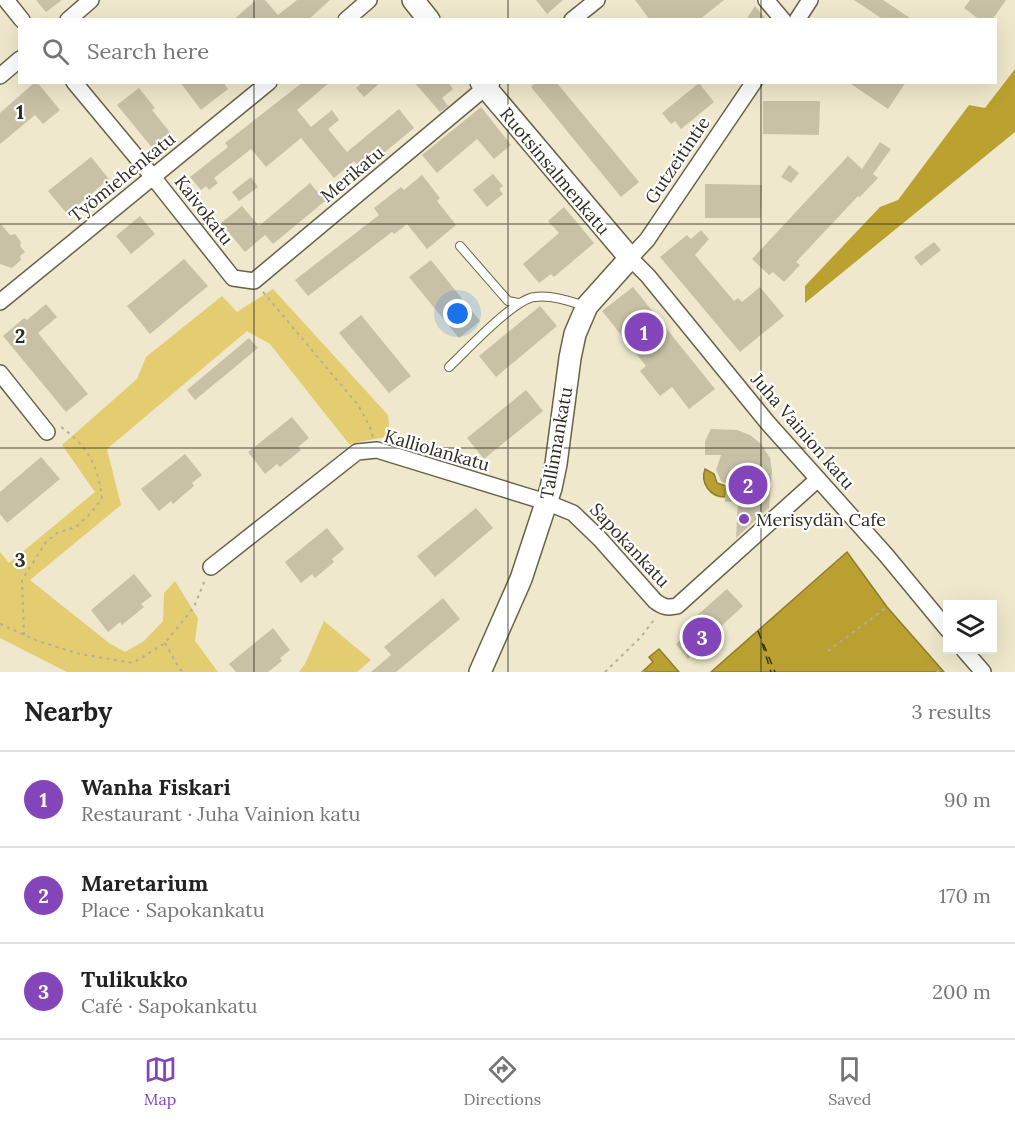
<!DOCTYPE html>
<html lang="en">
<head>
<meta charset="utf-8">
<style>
	body { margin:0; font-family:Lora,serif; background:#f6f6f6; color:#222 }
	.controls { position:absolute; right:18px; bottom:18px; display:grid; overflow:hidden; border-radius:0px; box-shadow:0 6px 24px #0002 }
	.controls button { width:54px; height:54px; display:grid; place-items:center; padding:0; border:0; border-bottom:2px solid #e0e0e0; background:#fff; color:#222; font:30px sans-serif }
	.you { position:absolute; left:458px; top:314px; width:21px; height:21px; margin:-15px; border:4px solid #fff; border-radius:50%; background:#1a73e8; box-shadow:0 0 0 9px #1a73e833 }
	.badge { display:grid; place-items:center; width:39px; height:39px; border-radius:50%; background:#8545ba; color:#fff; font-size:20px; font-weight:700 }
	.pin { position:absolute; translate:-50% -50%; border:3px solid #fff; box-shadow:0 2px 6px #0006 }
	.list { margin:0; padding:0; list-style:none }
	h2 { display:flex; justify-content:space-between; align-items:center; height:78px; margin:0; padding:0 24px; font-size:26px }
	h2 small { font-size:20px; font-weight:400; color:#767676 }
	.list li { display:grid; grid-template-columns:39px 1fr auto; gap:18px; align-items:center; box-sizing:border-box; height:96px; padding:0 24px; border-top:2px solid #e0e0e0 }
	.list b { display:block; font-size:22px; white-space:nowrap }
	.list p { margin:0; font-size:20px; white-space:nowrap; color:#767676 }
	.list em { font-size:20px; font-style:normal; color:#767676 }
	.icon { flex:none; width:33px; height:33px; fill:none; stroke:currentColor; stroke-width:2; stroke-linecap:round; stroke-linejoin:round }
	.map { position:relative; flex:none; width:1015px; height:672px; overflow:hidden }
	.search { position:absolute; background:#fff; box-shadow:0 6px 24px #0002; left:18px; right:18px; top:18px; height:66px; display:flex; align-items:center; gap:15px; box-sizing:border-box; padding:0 21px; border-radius:0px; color:#767676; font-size:22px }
	.sheet { height:366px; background:#fff }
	nav { display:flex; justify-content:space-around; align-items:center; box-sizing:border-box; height:84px; border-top:2px solid #e0e0e0; background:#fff; font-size:16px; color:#767676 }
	nav a { display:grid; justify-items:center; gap:3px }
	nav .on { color:#8545ba }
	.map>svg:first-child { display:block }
</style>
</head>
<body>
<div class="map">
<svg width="1015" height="672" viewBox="0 0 1015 672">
	<rect width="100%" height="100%" fill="#efe8cc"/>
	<g fill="#e3cd70">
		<polygon points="273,289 388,415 390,436 349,444 270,344 247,331 107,449 121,505 30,580 109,643 125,652 144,641 163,621 164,593 175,581 198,618 195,641 218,672 67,672 0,638 0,552 9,563 95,492 62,445 137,379 146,357 222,296 237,312"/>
		<polygon points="324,621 371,660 357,672 299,672 305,664"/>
	</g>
	<polygon fill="#baa130" points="1015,69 1015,132 805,303 805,286 880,207 898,200 969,105 985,108"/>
	<g fill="#b9a030" stroke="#8f7d2c" stroke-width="1.5">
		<path d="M705,469L714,474L717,483L726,486L725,497C710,497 700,483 705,469Z"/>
		<polygon points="847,552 887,607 944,672 711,672"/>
		<polygon points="659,649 679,672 642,672 653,662 649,657"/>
	</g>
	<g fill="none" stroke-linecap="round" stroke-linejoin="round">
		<g stroke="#3d3303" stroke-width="1.5" stroke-dasharray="8 6" stroke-linecap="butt">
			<polyline points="758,631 775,672"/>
			<polyline points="762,643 771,672"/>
		</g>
	</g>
	<g fill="#c8c1a6">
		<polygon points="36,0 62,0 46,12"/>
		<polygon points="256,0 265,0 278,15 297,0 330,0 308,20 233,20"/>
		<polygon points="536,0 563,0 547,14"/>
		<polygon points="635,0 724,0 699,20 650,20"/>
		<polygon points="854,0 883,0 913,20 884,20"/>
		<polygon points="970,0 1006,0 992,20 980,20 964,8"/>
		<polygon points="755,6 767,20 746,20"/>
		<polygon points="35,82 37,82 60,110 43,124 35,115 0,144 0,113"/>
		<polygon points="180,82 223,82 228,89 201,110"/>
		<polygon points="303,82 330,82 297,110 311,127 332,110 339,120 328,129 347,152 399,109 414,128 362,171 354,161 334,178 301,138 266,167 251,149 214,178 218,183 209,190 206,186 201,190 190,177 228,147 225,143"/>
		<polygon points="363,82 381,82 364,97 356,88"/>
		<polygon points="414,82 448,82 453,89 442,98 448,106 440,112"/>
		<polygon points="536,82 556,82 639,182 621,197 531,87"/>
		<polygon points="848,82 906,82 888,109"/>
		<polygon points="699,83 714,102 681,129 675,121 671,124 662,113"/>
		<polygon points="139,88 155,108 152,110 177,141 159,156 117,105"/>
		<polygon points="763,101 820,101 819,135 763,134"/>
		<polygon points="481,107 511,145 494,159 477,139 437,173 422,155"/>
		<polygon points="880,142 891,149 873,174 878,178 860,197 858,196 796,262 800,265 784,282 773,272 769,275 752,259 848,156 862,169"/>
		<polygon points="91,157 109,179 67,214 48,191"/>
		<polygon points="789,165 799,173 791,183 781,177"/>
		<polygon points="493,174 503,186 499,189 503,194 487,207 473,190"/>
		<polygon points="422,175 440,198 437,201 456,225 427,249 407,224 394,234 392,232 308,296 295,280 379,215 374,208 401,187 404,190"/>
		<polygon points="251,177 258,187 239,201 232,192"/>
		<polygon points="310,183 325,201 273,244 265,235 245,252 221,223 242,206 259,226"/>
		<polygon points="705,184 762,185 761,218 705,218"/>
		<polygon points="564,207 594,243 554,277 551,274 539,283 523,264 559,233 548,221"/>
		<polygon points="140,216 155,234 131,254 116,236"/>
		<polygon points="0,223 10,235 15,234 21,242 20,246 25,252 20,256 21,260 12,268 0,264"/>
		<polygon points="701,230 709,239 695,255 734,301 738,298 742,302 760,287 784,316 740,352 660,257 687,235 691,239"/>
		<polygon points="934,242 941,250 921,266 914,257"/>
		<polygon points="184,259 208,286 150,334 127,306"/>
		<polygon points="431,260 480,321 459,338 409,277"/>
		<polygon points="633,287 715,389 689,409 672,387 660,396 640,371 646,366 602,311"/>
		<polygon points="46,304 57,317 38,333 88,394 66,412 3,336 24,318 27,320"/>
		<polygon points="540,306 557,326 496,377 479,356"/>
		<polygon points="361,315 411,376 389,393 339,333"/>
		<polygon points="249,338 258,348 195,400 187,390"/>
		<polygon points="526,390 543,411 484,459 467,438"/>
		<polygon points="292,417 309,438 298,447 301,450 280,467 277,464 265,474 248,452"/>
		<polygon points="711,429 737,430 750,435 761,444 770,458 772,471 769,508 736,538 738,501 725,502 726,483 721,481 716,470 721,455 705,455 705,441"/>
		<polygon points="185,454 202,475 192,483 194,486 173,504 171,501 159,511 141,489"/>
		<polygon points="41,457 60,479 7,523 0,514 0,492"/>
		<polygon points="476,508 493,528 435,577 417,556"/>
		<polygon points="327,528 344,549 332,559 334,562 315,578 312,574 301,583 285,562"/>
		<polygon points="134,574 152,596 141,604 144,607 122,625 120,622 108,632 91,610"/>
		<polygon points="727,589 743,606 718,629 723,635 718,639 719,640 700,657 694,659 691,656 688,659 676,644 699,623 694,618"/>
		<polygon points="443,598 460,619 396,672 371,672 391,655 384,647"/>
		<polygon points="273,628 290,650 280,658 282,661 268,672 236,672 229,664"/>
	</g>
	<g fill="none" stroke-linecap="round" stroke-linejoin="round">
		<g stroke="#686249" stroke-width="10">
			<g id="lane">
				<polyline points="460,246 508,301 518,303"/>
				<path d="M449,367C466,351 515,298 535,297C553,295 569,301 585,306"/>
			</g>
		</g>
		<g stroke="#686249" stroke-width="18">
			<g id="street">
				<polyline points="6,0 22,20"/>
				<polyline points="766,0 783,20"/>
				<polyline points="68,20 91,0"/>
				<polyline points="346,20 369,0"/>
				<polyline points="572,20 597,0"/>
				<polyline points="797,20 810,0"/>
				<polyline points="0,76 20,59"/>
				<polyline points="74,82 153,177 233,278 254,281 492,82"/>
				<polyline points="754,82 647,240 630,258 648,276 767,422 886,555 948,630"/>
				<polyline points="0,302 269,82"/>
				<polyline points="0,373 47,432"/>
				<path d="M211,567L357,452L377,450L546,502L573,513L600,539L655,601C663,607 667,608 677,606L818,479"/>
				<polyline points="964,650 983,672"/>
			</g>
		</g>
		<g stroke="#686249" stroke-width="24">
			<g id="secondary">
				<polyline points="413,0 429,20"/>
				<polyline points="480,672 521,579 551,488 556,464 570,358 575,334 587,306 630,258 481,82"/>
			</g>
		</g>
		<g stroke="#b4af98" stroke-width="2" stroke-dasharray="3 4.5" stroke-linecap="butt">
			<polyline points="46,18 47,20"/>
			<polyline points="263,292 358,405 370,427 373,437"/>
			<polyline points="0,624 38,641 80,654 133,663 165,643 194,607 205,580"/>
			<path d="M24,635L22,580L46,542L57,533L76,527L91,513L102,498C98,464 87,446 60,426"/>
			<polyline points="165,643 179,668 183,672"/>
			<polyline points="828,651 887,607"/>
			<polyline points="643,671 644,672"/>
			<polyline points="605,672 641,637 656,617"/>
			<polyline points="937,672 941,669"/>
		</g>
		<use href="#lane" stroke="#fff" stroke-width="8"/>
		<use href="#street" stroke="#fff" stroke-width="15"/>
		<use href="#secondary" stroke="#fff" stroke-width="21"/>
	</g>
	<path fill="none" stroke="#2e2c21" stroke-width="1.5" stroke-opacity="0.55" d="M254,0V20M508,0V20M761,0V20M254,82V672M508,82V672M761,82V672M0,224H1015M0,448H1015"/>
	<circle fill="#8545ba" stroke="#fff" stroke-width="2" cx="744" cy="519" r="6"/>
	<g text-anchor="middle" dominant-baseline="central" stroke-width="4.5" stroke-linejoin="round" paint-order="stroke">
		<g font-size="18" fill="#2e2c21" stroke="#fff">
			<text transform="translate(677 160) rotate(-56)">Gutzeitintie</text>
			<text transform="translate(555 171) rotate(50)">Ruotsinsalmenkatu</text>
			<text transform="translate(352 174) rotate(-40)">Merikatu</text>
			<text transform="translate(122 177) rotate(-39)">Työmiehenkatu</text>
			<text transform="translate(204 210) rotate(52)">Kaivokatu</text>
			<text transform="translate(803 431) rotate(49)">Juha Vainion katu</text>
			<text transform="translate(556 443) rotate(-80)">Tallinnankatu</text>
			<text transform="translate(437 450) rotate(16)">Kalliolankatu</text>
			<text transform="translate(630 545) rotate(47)">Sapokankatu</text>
		</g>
		<g font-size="18" fill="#2e2c21" stroke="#fff" text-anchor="start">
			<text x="756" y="519">Merisydän Cafe</text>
		</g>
	</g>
	<g font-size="20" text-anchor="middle" font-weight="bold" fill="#2e2c21" stroke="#fff" stroke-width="4.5" stroke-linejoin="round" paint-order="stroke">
		<text x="20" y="119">1</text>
		<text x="20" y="343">2</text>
		<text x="20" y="567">3</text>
	</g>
</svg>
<div class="controls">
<button><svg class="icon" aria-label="layers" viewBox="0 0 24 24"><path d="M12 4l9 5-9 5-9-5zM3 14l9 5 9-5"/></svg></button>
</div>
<div class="you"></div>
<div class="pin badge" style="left:644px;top:332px">1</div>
<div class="pin badge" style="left:748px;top:485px">2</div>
<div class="pin badge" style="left:702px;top:637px">3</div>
<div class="search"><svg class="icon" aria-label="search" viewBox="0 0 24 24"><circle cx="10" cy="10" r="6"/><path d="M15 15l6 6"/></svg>Search here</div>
</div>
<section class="sheet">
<h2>Nearby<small>3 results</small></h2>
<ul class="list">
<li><span class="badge">1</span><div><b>Wanha Fiskari</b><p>Restaurant · Juha Vainion katu</p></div><em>90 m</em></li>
<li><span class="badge">2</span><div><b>Maretarium</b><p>Place · Sapokankatu</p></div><em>170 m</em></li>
<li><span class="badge">3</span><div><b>Tulikukko</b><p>Café · Sapokankatu</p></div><em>200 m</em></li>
</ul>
</section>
<nav>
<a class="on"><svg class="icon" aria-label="map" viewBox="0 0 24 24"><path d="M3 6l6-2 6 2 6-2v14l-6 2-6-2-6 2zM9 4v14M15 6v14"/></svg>Map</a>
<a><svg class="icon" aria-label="directions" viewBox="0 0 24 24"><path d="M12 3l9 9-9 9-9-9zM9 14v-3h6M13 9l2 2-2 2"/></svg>Directions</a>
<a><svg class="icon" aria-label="saved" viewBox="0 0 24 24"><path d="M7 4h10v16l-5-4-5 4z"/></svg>Saved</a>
</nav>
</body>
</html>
